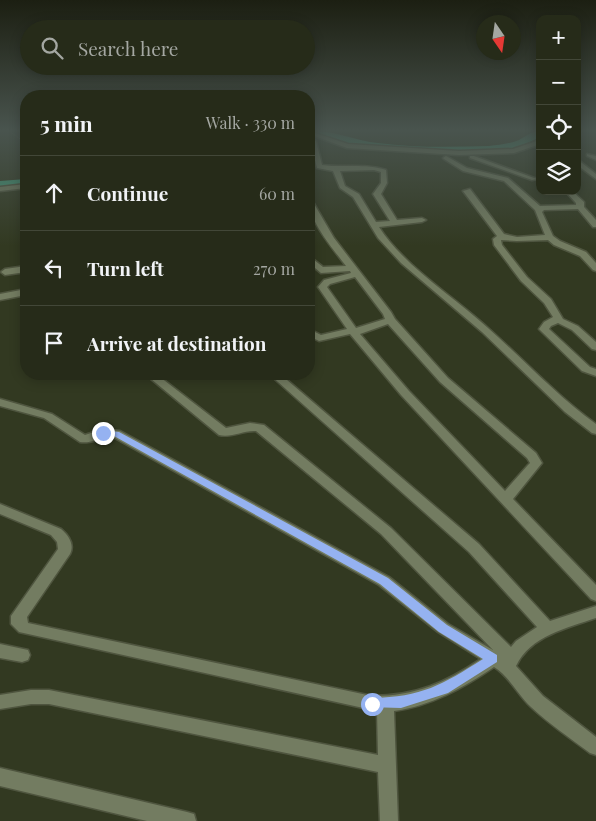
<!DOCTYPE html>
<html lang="en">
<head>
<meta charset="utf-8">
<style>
	body { margin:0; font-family:"Playfair Display",serif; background:#323726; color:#f1f3f6 }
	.controls { position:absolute; right:15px; top:15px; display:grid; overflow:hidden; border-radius:10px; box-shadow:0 2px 12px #0003 }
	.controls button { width:45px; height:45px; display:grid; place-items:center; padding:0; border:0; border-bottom:1px solid #424738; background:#262b19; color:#f1f3f6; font:25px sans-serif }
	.compass { position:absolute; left:476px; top:15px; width:45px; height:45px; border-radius:50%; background:#262b19; box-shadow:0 2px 12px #0003; rotate:167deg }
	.stop { position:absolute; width:15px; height:15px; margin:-11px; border:4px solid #95b2f1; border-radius:50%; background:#fff }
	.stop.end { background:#95b2f1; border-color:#fff; box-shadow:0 1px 5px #0008 }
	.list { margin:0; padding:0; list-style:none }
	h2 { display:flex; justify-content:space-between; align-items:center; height:65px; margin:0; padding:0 20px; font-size:21px }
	h2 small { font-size:16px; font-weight:400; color:#a4a7a2 }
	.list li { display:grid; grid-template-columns:32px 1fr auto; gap:15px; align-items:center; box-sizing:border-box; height:75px; padding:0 20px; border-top:1px solid #424738 }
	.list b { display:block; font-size:19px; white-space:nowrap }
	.list em { font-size:16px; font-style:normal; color:#a4a7a2 }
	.icon { flex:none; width:28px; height:28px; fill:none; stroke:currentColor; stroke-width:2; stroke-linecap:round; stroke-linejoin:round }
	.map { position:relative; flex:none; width:596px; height:821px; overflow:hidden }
	.search { position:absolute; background:#262b19; box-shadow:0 2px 12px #0003; left:20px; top:20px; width:295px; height:55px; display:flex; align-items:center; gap:12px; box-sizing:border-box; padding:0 18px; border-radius:28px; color:#a4a7a2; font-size:19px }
	.panel { position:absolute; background:#262b19; box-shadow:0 2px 12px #0003; left:20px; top:90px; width:295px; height:290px; border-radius:20px }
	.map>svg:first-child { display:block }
</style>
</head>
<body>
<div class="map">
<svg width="596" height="821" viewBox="0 0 596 821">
	<rect width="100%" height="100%" fill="#323921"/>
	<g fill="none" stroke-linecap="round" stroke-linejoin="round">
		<g fill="#419b7a" fill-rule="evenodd">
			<path d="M314,131C336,131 356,141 378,143C414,148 452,147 489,146C499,145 509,144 519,140C526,136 532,131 540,131V137C529,143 517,148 504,151C469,157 340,154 314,131Z"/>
			<polygon points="26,179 26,185 0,187 0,181"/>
		</g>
		<g stroke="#4f553f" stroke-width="3">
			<g id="minor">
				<polygon points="309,131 348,144 459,151 513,149 540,140 540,144 514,153 459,155 347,148 309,134"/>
				<path d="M313,139L316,141L322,165C343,168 366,163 386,170L387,183L381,194L397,220L422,218L426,220L422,222L379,227C403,265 454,297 488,328C524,360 557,396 596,424V434L592,433L565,412L482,332L401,263L378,238L353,197L340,188L333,171L317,168L310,141ZM374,170L381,172V183L373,194L390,221L376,222L359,194L345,186L340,171Z"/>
				<polygon points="587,154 596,156 596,160 587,156"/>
				<polygon points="446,156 467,168 508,178 540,206 576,205 576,203 565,191 572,191 584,202 584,207 596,220 596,227 593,227 578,209 544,210 542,212 553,236 560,241 586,252 596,263 596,271 593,270 580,256 554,245 548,240 517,241 501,240 502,245 527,277 551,299 563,319 578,326 596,342 596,350 592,349 572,330 558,323 551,326 549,329 590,367 596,369 596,376 582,371 541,331 539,329 544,322 553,317 544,303 521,281 494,245 493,239 497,236 463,191 470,189 504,234 517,237 545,235 535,210 504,181 463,171 444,159 443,158"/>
				<polygon points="470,156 474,156 537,179 532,180 470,158"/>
				<polygon points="577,159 596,174 596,179 577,165"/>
				<polygon points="26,184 26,188 0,191 0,187"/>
				<path d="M309,200L313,202L334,238L391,312L395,319L448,378L536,453L542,463L513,499L596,585V601L591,599L401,395L350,334L319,341L309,336V329L321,335L347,329L318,287L324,280L351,273L350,271L321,273L309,263V256L323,267L346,266C334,250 308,220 309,200ZM355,277L383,314L385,319L356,328L327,287L330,284ZM388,324L440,382L527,458L530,463L528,465L505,491L409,391L360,334Z"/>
				<polygon points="26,266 26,272 5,275 1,272 5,269"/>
				<polygon points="26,289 26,295 0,300 0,294"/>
				<path d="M145,374H156L226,428L250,423L264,425L391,528L511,647L516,641L537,627L469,552L269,374H280L479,544L550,621L596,606V618C567,628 530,636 516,666L543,696L596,737V755L590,753C570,738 549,724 531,707C518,695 509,676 494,667C463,688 431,706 394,711L398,821H380L378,772L49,704H31L0,709V695L31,690H49L378,755L377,711L19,632L11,624V616L58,549L57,542L51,535L0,514V504L61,529C68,535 75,544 70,554L27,617L28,623L372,696C416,696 445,683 481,659L438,632L379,585L113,437C102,437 90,444 80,442L44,418L0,406V399L52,414L85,435L103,429L120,431L389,577L448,624L493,650L381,534L256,431C243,430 232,438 219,435Z"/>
				<polygon points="0,644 28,650 30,655 28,660 22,662 0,658"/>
				<polygon points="0,768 187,812 194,814 196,821 147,821 0,786"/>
			</g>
		</g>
		<polyline stroke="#737965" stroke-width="1" stroke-dasharray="1 1" stroke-linecap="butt" points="9,131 26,143"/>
		<use href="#minor" fill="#737c61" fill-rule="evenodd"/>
	</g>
	<linearGradient id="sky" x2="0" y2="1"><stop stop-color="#1c1f12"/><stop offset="0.53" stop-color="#49544e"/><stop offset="1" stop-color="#49544e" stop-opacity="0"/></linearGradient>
	<rect width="596" height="246" fill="url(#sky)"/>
	<path fill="#95b2f1" d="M103,430L119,432L388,578L447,625L497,655V662L448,693L401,708L367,707L366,704L367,700L372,698C422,697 442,685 483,659L439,632L380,584L114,436L100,434V431Z"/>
</svg>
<div class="controls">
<button>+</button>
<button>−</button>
<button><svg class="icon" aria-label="locate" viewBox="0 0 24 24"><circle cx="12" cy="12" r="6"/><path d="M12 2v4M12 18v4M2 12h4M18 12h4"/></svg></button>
<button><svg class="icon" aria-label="layers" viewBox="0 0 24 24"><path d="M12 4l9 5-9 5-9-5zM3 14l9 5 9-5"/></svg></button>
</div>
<svg class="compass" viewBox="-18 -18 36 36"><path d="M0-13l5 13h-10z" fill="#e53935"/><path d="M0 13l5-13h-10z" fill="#a4a7a2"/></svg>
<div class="stop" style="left:372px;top:704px"></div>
<div class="stop end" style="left:103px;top:433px"></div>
<div class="search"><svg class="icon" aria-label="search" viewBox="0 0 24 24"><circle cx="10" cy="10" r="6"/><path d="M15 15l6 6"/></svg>Search here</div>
<section class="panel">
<h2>5 min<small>Walk · 330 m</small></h2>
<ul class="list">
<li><svg class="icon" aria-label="ahead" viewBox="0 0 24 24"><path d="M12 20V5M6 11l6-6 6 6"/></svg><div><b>Continue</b></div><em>60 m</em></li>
<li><svg class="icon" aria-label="left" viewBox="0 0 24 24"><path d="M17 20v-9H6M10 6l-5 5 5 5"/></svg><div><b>Turn left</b></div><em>270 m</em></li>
<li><svg class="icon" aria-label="arrive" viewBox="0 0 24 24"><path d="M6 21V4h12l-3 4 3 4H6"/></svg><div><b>Arrive at destination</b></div></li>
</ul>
</section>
</div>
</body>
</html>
